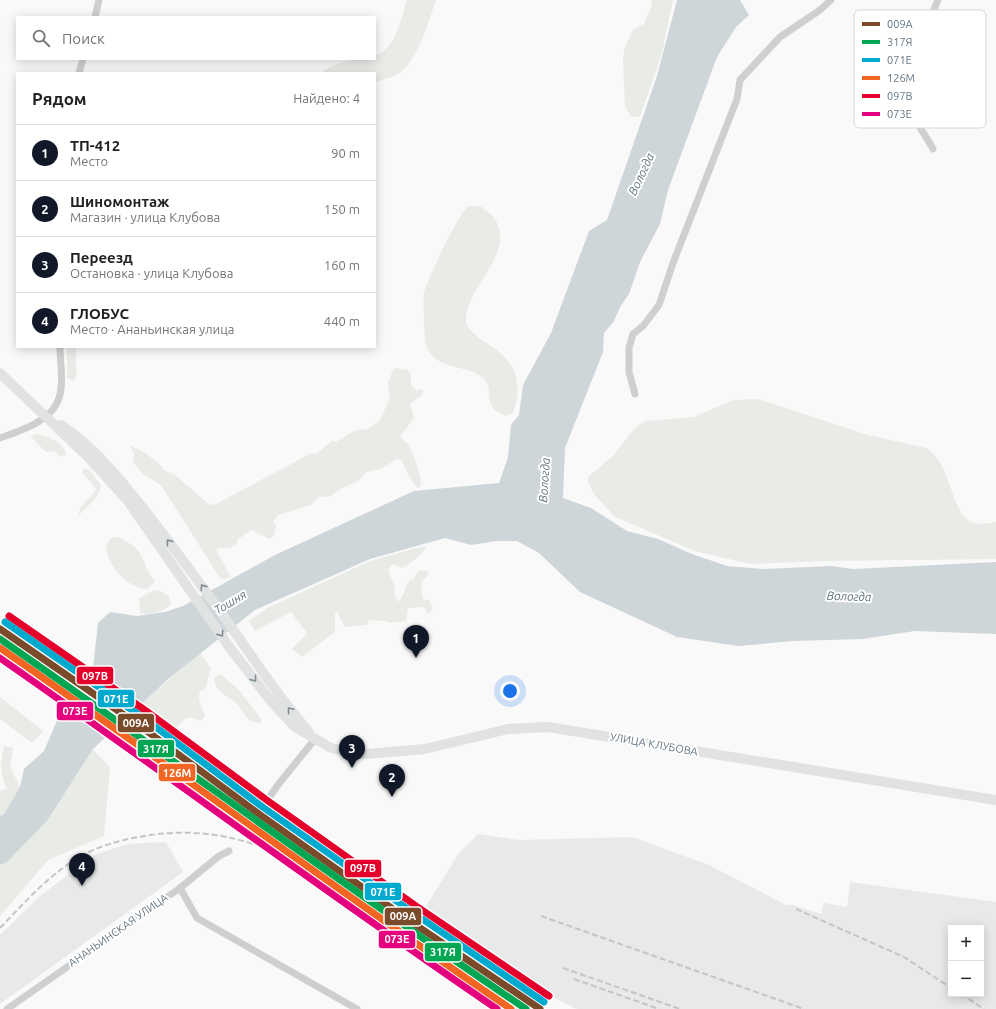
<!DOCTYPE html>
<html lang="ru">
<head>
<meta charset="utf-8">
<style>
	body { margin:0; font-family:Ubuntu,sans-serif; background:#f6f6f6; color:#202124 }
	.controls { position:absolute; right:12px; bottom:12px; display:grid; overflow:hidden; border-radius:0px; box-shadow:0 2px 10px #0003 }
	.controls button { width:36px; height:36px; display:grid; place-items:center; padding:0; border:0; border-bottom:1px solid #e0e0e0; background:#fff; color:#202124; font:20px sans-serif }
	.you { position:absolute; left:510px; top:691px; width:14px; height:14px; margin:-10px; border:3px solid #fff; border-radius:50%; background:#1a73e8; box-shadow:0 0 0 6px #1a73e833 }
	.badge { display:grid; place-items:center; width:26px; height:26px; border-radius:50%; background:#111827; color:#fff; font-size:13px; font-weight:700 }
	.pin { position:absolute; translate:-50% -33px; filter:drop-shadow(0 1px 2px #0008) }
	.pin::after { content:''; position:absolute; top:21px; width:14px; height:12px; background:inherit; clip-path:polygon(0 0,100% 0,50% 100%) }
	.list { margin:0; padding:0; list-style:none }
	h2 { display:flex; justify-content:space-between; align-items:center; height:52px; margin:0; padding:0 16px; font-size:17px }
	h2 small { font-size:13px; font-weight:400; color:#757577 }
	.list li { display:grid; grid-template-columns:26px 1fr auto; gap:12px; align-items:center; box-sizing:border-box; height:56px; padding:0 16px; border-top:1px solid #e0e0e0 }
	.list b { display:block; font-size:15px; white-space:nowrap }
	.list p { margin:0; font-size:13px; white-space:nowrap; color:#757577 }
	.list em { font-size:13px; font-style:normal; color:#757577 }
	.icon { flex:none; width:22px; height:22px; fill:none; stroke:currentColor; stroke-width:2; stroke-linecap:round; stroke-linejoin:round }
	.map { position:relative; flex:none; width:996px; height:1009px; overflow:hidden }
	.search { position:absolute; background:#fff; box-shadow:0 2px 10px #0003; left:16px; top:16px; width:360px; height:44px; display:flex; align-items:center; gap:10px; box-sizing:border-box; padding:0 14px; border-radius:0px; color:#757577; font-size:15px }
	.panel { position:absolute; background:#fff; box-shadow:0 2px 10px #0003; left:16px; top:72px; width:360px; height:276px; border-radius:0px }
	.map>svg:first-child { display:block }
</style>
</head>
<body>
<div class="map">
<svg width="996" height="1009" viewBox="0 0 996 1009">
	<rect width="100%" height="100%" fill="#f9f9f9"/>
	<g fill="#e8e9e9" fill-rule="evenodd">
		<path d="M478,834L519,840L632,837L709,865L786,905H793L821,914L824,903L847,907L850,882L996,902V1009H577L544,993L477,946L426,906L459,853ZM951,928H981V994H951Z"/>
		<polygon points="166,842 183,872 0,1004 0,935 40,896 96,854 128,844"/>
	</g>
	<g fill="#e8ebe6">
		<path d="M407,0H436C429,20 419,56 403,70C396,77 385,79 375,82V73H321C336,61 357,59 375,59V55C396,50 401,17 407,0Z"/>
		<polygon points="652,0 673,0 662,53 640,117 632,117 625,107 623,59 625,47 633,30 644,24 651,8"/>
		<path d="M468,206H480C485,210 491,214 494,218C518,250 466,288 466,319C466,347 536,346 513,413L506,416C502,414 494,411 492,406C487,397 492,385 483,378C469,365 443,370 431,354C429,352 426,347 426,344C424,338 423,298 424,292C428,279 459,213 468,206Z"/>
		<polygon points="67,347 76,347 76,371 77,375 74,381 67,378"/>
		<path d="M394,368L408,370L411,375V385L417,391L421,389L424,390L421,396L410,404L414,418L400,437C402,439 405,441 407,443C412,449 424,481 420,487L417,488C410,479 407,470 401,460L397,459L381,469L366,472L358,481L340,489L331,496L319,497L311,505L278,515L273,522L276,524L274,535L270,539L251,530L237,540V544L230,548H218L216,550L231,577L222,579L218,575L161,485L143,474L135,465L133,459L134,454L130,445L145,453L160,464L164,470L175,475L210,505L216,504L312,453L315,455L332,441L336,442L354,431L368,429L379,421L390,399L388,382Z"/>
		<path d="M758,399L868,435L926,448C952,462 950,516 974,523C981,525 989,523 996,522V559L824,561L750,564L695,551L615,517L594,494L588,483V477L613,456L635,428L645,421L694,417L733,400Z"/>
		<path d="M36,434C46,435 65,443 66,455L60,457L55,451L46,452L32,438L33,435Z"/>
		<path d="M84,469H87L94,475L95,478L101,485C100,498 87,506 79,515C78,504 93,498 96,489L82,472Z"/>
		<path d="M119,537C124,541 130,543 135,547C145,556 145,572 155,581L148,589C128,589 107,566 106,546L111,538Z"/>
		<path d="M424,546H427C422,555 411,563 402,568L393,564L388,570L395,588L394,593L398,602C405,595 405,585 411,579L413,580L419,570L428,571L429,575C419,580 421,589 423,599L429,600L433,609L428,614L424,607L408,608L406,621L390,623L385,621L369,620L367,625L345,627L337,612L335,614V632L302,657L292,649L307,633L291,612L255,631L249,621L267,608L370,561Z"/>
		<path d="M155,590L160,591L169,596L171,604C164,612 150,616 140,613L139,598Z"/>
		<path d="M200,653L211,668L205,690L200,691C197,702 202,706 205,716L201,721C186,715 186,716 177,728H161L148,717L133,710Z"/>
		<path d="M220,674L239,690L262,720L260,723C246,724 243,709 235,702C225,694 215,692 214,678Z"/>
		<polygon points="0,697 43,731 32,743 0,719"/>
		<path d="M4,746L13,748L10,767L20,787L4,814L0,816V790L7,789C0,773 0,764 4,746Z"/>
		<polygon points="93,749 110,768 104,836 48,860 0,916 0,865 7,862 47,821"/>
	</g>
	<polygon fill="#ced6d9" points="677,0 740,0 749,15 736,27 717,57 668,190 660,224 640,262 629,294 620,307 614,321 604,333 603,352 565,448 563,498 591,508 627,531 658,539 692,554 727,566 763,569 832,566 853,569 996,562 996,634 915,631 862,639 794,641 738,646 677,637 580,592 539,553 517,541 496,541 471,545 445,538 370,559 255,610 167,680 93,749 47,821 7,862 0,865 0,816 4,814 20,787 24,769 44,751 63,707 92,677 98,623 110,612 137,616 165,612 183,606 275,555 414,491 499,483 508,457 511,425 519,415 523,385 551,333 589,231 607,220 657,76"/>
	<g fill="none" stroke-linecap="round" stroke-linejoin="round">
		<g stroke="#cecfd0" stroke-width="7">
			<polyline points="95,17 99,0"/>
			<polyline points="79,73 83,59"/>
			<path d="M933,149C925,134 905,108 905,90C905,69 929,22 938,0"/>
			<polyline points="635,394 629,372 629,348 633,334 643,326 659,305 673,263 737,99 740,80 780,37 820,10 831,0"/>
			<path d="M0,438C19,431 47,423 57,403C65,387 60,364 60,347"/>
			<polyline points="265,804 277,786 315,739"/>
			<polyline points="180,888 197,918 357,1009"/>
			<polyline points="7,1009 180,888 219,856 229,851"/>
		</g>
		<g stroke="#e1e2e2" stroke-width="10">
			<polyline points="0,373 88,457 128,501 230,648 270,700 295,727 331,748 347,752 366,754 425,749 508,729 548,727 996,800"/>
			<path d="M61,425C98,450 126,486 153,521C182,559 211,598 239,638C261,670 283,702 309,732"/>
		</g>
		<g stroke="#c3c5c6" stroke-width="2" stroke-dasharray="6 3" stroke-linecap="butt">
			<polyline points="796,909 904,957 951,988"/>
			<polyline points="541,916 804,1009"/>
			<path d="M0,928C27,900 54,869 89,852C108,843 130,838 150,835C208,827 259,840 309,870C328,881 345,895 364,906C416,939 466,974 517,1009"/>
			<polyline points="563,968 680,1009"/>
			<polyline points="574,979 659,1009"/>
			<polyline points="961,994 984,1009"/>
		</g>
		<g stroke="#fff" stroke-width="10">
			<polyline id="rail-1" points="0,629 140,726 259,814 410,921 540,1009"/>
		</g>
		<g stroke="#fff" stroke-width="10">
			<path id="rail-2" d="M0,639C176,761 348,889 526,1009"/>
		</g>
		<g stroke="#fff" stroke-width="10">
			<polyline id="rail-3" points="5,622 145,719 264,808 415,914 544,1002"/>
		</g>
		<g stroke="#fff" stroke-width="10">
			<path id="rail-4" d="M0,648C172,767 339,892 511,1009"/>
		</g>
		<g stroke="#fff" stroke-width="10">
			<polyline id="rail-5" points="9,616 149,713 268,801 419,908 549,996"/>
		</g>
		<g stroke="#fff" stroke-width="10">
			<path id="rail-6" d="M0,658C167,774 329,895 497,1009"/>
		</g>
		<use href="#rail-1" stroke="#7a4b2a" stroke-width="7"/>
		<use href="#rail-2" stroke="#00a651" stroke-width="7"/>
		<use href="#rail-3" stroke="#00a9ce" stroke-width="7"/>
		<use href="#rail-4" stroke="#f26522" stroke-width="7"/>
		<use href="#rail-5" stroke="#e4002b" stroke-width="7"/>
		<use href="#rail-6" stroke="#e5007d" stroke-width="7"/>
	</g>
	<defs><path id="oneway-chevron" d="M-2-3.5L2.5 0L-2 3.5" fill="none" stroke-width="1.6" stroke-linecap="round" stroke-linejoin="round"/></defs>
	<g stroke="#7e8c96">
		<use href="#oneway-chevron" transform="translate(169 542) rotate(-127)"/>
		<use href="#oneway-chevron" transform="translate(203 587) rotate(-125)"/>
		<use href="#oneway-chevron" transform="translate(221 634) rotate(55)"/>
		<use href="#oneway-chevron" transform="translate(254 679) rotate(53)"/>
		<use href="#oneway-chevron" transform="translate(290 710) rotate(-130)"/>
	</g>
	<g text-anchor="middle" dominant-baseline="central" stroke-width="4" stroke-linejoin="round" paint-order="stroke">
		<g font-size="11" fill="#657683" stroke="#fff">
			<text transform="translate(654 744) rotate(10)">УЛИЦА КЛУБОВА</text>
			<text transform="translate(118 930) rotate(-35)">АНАНЬИНСКАЯ УЛИЦА</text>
		</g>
		<g font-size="12" font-style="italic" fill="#60757c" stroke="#fff">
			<text transform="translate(641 174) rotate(-65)">Вологда</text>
			<text transform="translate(544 480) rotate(-86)">Вологда</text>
			<text transform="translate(849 596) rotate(2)">Вологда</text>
			<text transform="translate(230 602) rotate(-31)">Тошня</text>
		</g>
	</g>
	<rect x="854" y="10" width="132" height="118" rx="6" fill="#fff" stroke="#d1d6da" stroke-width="1"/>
	<rect x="862" y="22" width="18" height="4" fill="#7a4b2a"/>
	<rect x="862" y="40" width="18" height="4" fill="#00a651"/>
	<rect x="862" y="58" width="18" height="4" fill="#00a9ce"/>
	<rect x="862" y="76" width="18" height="4" fill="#f26522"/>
	<rect x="862" y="94" width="18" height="4" fill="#e4002b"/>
	<rect x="862" y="112" width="18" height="4" fill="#e5007d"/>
	<g font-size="11" fill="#657683">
		<text x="887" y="28">009А</text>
		<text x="887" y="46">317Я</text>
		<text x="887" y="64">071Е</text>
		<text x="887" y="82">126М</text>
		<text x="887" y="100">097В</text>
		<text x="887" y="118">073Е</text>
	</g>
	<g stroke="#fff" stroke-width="1.5">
		<rect x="76" y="666" width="38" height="19" rx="4" fill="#e4002b"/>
		<rect x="97" y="689" width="38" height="19" rx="4" fill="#00a9ce"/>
		<rect x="56" y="701" width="38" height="20" rx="4" fill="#e5007d"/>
		<rect x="117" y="713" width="38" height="20" rx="4" fill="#7a4b2a"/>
		<rect x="137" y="739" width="38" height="19" rx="4" fill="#00a651"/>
		<rect x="158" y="763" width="38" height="19" rx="4" fill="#f26522"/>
		<rect x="344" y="859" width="38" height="19" rx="4" fill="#e4002b"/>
		<rect x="364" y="882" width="38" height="19" rx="4" fill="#00a9ce"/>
		<rect x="384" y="907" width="38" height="19" rx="4" fill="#7a4b2a"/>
		<rect x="378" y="930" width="38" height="19" rx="4" fill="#e5007d"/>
		<rect x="424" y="942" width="38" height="20" rx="4" fill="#00a651"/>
	</g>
	<g font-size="11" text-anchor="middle" font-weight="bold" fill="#fff">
		<text x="95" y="680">097В</text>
		<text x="116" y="703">071Е</text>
		<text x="75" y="715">073Е</text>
		<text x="136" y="727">009А</text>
		<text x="156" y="753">317Я</text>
		<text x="177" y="777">126М</text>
		<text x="363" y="872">097В</text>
		<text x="383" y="896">071Е</text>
		<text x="403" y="920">009А</text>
		<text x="397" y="943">073Е</text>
		<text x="443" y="956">317Я</text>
	</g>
</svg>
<div class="controls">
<button>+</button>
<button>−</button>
</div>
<div class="you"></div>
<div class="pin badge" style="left:416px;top:658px">1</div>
<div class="pin badge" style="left:392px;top:797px">2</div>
<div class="pin badge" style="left:352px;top:768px">3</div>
<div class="pin badge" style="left:82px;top:886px">4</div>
<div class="search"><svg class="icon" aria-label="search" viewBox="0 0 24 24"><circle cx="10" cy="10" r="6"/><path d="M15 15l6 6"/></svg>Поиск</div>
<section class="panel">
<h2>Рядом<small>Найдено: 4</small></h2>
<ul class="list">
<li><span class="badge">1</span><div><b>ТП-412</b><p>Место</p></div><em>90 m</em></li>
<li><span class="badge">2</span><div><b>Шиномонтаж</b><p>Магазин · улица Клубова</p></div><em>150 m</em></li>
<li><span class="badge">3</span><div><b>Переезд</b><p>Остановка · улица Клубова</p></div><em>160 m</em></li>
<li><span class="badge">4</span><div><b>ГЛОБУС</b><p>Место · Ананьинская улица</p></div><em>440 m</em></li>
</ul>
</section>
</div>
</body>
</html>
